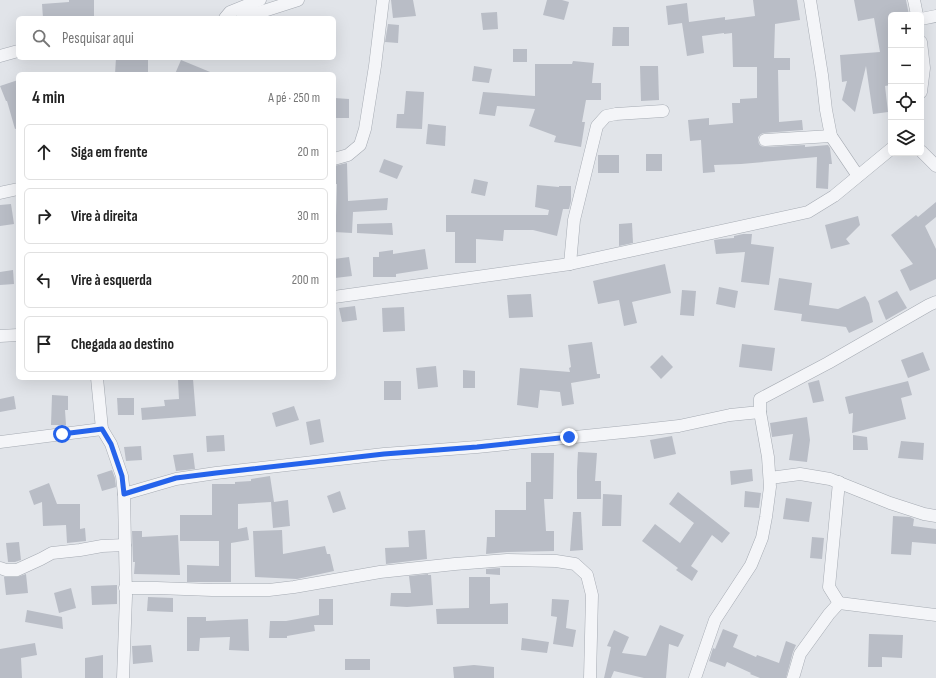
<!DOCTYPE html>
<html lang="pt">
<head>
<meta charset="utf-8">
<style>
	body { margin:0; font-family:"Sofia Sans Condensed",sans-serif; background:#f6f6f6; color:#222 }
	.controls { position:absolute; right:12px; top:12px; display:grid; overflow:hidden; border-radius:6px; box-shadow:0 4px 16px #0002 }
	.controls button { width:36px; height:36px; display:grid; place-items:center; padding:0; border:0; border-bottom:1px solid #e0e0e0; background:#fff; color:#222; font:20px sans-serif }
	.stop { position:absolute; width:12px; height:12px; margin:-9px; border:3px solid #2563eb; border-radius:50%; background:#fff }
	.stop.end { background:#2563eb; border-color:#fff; box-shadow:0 1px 4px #0008 }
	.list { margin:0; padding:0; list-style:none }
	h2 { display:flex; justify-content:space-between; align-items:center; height:52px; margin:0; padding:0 16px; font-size:17px }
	h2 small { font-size:13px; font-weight:400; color:#767676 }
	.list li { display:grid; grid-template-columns:26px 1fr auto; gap:12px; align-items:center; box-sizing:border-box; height:56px; margin:0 8px 8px; padding:0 8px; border:1px solid #e0e0e0; border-radius:6px }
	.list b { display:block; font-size:15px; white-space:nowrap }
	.list em { font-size:13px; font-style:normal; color:#767676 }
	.icon { flex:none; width:22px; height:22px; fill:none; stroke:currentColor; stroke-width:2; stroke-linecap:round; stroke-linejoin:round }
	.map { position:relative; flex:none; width:936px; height:678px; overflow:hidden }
	.search { position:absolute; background:#fff; box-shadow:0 4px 16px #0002; left:16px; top:16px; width:320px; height:44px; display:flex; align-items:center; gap:10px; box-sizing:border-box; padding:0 14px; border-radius:6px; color:#767676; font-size:15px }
	.panel { position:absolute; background:#fff; box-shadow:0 4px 16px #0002; left:16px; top:72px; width:320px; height:308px; border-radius:6px }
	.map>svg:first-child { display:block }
</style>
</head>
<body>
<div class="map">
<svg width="936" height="678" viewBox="0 0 936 678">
	<rect width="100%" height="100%" fill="#e1e4e9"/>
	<g fill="#b9bdc6">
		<polygon points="69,0 94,0 94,18 43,18 42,4 69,2"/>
		<polygon points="391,0 413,0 416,16 393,18"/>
		<polygon points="547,0 562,0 569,2 564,20 543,15"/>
		<polygon points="753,0 797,0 800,20 775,24 774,58 790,58 790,70 778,70 779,122 802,120 803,130 764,133 761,134 758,137 758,140 759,144 761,146 765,147 805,145 805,147 828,145 830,148 832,164 829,164 828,189 816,188 817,157 741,164 714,165 715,172 703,173 701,140 690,141 688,120 709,118 709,125 733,123 732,103 740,103 740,99 757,98 757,67 733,67 732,33 724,34 724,33 702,36 704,53 687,56 682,23 668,25 666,6 687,3 689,22 725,17 725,20 755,16"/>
		<polygon points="854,0 906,0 909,15 891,15 891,78 890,78 891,85 885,86 888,112 873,114 866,66 855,112 842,100 847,81 842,82 840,55 880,52 874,18 858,21"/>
		<polygon points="497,12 498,29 483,30 481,13"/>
		<polygon points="388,24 399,25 398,43 385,42"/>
		<polygon points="613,27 629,27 629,46 612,46"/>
		<rect x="513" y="49" width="14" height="13"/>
		<polygon points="116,58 148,58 148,74 115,74"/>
		<polygon points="181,60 215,74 175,74"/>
		<polygon points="573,61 594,63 592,83 601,83 601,100 586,100 582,122 585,122 581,147 554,142 556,136 529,126 535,109 497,106 495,116 479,114 483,92 535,96 535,64 572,64"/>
		<polygon points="474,66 492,69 489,83 472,81"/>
		<polygon points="640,66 658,66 659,100 641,101"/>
		<polygon points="18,80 18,128 15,129 7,101 6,101 0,86"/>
		<polygon points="406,91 424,92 422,129 396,128 397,114 404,114"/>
		<polygon points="334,98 349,99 349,118 334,118"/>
		<polygon points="428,124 446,126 445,146 426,144"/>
		<rect x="646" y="154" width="16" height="17"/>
		<rect x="598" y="155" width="21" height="18"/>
		<polygon points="384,159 403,166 397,179 379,172"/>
		<polygon points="347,163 348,201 388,198 387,210 353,212 352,233 334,232 334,216 336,216 337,184 334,184 334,166"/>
		<polygon points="474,179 488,182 485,196 471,193"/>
		<polygon points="537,185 559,187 559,186 571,186 571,201 569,209 563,209 557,236 533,230 504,230 503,241 476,239 476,263 455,263 455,232 446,232 446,215 548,215 549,210 535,207"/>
		<polygon points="936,202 936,217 925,226 936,249 936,279 910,291 900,270 913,264 891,235 916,215 918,217"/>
		<polygon points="11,204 14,224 0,226 0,205"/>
		<polygon points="858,216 860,225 846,239 850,244 831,249 825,225"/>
		<polygon points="392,223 393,235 357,233 357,224"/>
		<polygon points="632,223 633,243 619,246 619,224"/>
		<polygon points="743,234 752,234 751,244 774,247 769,285 741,282 745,252 716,254 714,240 721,239 734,238 734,236"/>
		<polygon points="425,249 428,269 396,274 396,277 373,277 373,257 379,257 379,252 393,250 393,254"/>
		<polygon points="349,257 352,276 335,278 334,259"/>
		<polygon points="665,264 671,293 632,302 637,323 624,326 619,300 598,304 593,281"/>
		<polygon points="13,270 14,284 0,285 0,272"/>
		<polygon points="779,278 812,283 809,305 838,309 865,296 869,303 873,322 849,333 846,327 801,321 802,314 774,310"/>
		<polygon points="719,287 738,291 735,308 716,304"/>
		<polygon points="682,290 696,291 694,316 680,315"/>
		<polygon points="897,291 907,308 886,320 878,301"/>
		<polygon points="531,294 533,317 509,318 507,295"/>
		<polygon points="355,306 357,320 342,322 339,308"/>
		<polygon points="404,307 405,331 383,332 382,308"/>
		<polygon points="592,342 597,374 600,374 600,378 571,383 574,404 562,406 560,392 540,390 538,408 517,405 520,368 570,372 569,368 571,367 568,345"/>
		<polygon points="742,344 775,348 772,371 739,367"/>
		<polygon points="923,352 930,370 908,378 901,360"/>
		<polygon points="662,355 673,367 661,379 650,367"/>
		<polygon points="436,366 438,387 418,389 416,368"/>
		<polygon points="463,370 475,371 475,388 463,388"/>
		<polygon points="193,379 196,416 142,420 141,408 165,406 164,400 179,399 178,380"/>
		<polygon points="819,380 824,401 813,403 808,383"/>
		<rect x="384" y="381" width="17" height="19"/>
		<polygon points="908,381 912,395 901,398 906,419 852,433 853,413 849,414 845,397"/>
		<polygon points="52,395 68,396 68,410 65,410 66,425 51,425"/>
		<polygon points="14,396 16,409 0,412 0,399"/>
		<polygon points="117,398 134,398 134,415 118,415"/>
		<polygon points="294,406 299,420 276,427 272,413"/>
		<polygon points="807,417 810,440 807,462 789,460 793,434 772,437 770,423"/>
		<polygon points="320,419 324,442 310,445 306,422"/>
		<polygon points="224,435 225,451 207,452 206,436"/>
		<polygon points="853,435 867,437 868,450 853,450"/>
		<polygon points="672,436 676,454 654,459 650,440"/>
		<polygon points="901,441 924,443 923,460 898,458"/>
		<polygon points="141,446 142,460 126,461 124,447"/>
		<polygon points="578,452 597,453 595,481 601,481 601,499 577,499 577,471"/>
		<polygon points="193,453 195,469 176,471 173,455"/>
		<polygon points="531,453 554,453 553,499 544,499 546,531 554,531 554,551 507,552 486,554 487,537 495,537 495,510 526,510 526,482 531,482"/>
		<polygon points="752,469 753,481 731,485 730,471"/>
		<polygon points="112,470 115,478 116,487 102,491 97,475"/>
		<polygon points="270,476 274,502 288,500 290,526 273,528 271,502 238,504 238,529 247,527 249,540 231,543 231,582 187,582 187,565 219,566 219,541 180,541 180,515 212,515 212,484 235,484 235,482 251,481 251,479"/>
		<polygon points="49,483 57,504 80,504 80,529 85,528 86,541 67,543 66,525 43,526 42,502 34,505 29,491"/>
		<polygon points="340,491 346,509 333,513 327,496"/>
		<polygon points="745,491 761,493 759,508 744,507"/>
		<polygon points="678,492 730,533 722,543 712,535 691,566 698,571 692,581 676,570 678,568 642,541 655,524 680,543 694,523 669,504"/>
		<polygon points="603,494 622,495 621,526 602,526"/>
		<polygon points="786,498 812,502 809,522 783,519"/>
		<polygon points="573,512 581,512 583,550 570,551"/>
		<polygon points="893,516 910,517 914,519 913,526 936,529 936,544 912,542 911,555 891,554"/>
		<polygon points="282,530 283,554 325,546 327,554 330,554 334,571 297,579 255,577 253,531"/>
		<polygon points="425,530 427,559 386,564 385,548 409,547 408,531"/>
		<polygon points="132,531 142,531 142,537 178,535 180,575 134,574 135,562 133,562"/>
		<polygon points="812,537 824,538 822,559 810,558"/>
		<polygon points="19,542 21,560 15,562 8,562 6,543"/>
		<polygon points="500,568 500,575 486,574 486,569"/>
		<polygon points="26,574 28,593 6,595 4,577 17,577"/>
		<polygon points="428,574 428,575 431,575 433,605 407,607 390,606 391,593 411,593 409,576"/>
		<polygon points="469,577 490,577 490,604 508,603 508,624 437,624 436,609 469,608"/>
		<polygon points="117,585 117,604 92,605 91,586"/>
		<polygon points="71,588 76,608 59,613 54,593"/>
		<polygon points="148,597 173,598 173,612 147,611"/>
		<polygon points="319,599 333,599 333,625 314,625 315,631 287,636 287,638 269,638 270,621 286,621 319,615"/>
		<polygon points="552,599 569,600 566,628 576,630 573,647 553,644 557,617 551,616"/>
		<polygon points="27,610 62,617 63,629 25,622"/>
		<polygon points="187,617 206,617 206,621 248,619 249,651 229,650 230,637 200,638 199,651 187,651"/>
		<polygon points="660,625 684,635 678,647 669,644 666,678 644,678 614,671 611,678 604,678 611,647 607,646 614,630 629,637 622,653 646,656"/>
		<polygon points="723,629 738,635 733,647 756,657 757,655 779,663 786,641 796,645 793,652 786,678 760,678 750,674 751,673 727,662 725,667 709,661 713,648 715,649"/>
		<polygon points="869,634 903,635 902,658 882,657 882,667 868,667"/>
		<polygon points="522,638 549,642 547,653 521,650"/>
		<polygon points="35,643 37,655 21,658 22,678 0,678 0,649"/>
		<polygon points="151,645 153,662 133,664 132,646"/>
		<polygon points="103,655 103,678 85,678 85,658"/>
		<rect x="345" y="659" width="25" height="11"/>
		<polygon points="474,665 494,667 494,678 454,678 453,667"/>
	</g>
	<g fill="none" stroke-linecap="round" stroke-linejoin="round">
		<g stroke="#a6abb3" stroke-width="13">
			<g id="minor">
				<polyline points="810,0 822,75 826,110 831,136 858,176"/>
				<polyline points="914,0 917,15"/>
				<polyline points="225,18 230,12 260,0"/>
				<polyline points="242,18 298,0"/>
				<polyline points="921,19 936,16"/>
				<polyline points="921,42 924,68 921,92"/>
				<polyline points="0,56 18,51"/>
				<polyline points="765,140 831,136"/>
				<polyline points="921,151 936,166"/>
				<polyline points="334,159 348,155 360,145 365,129 375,66 383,0"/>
				<polyline points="0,193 18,189"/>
				<polyline points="570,264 574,220 597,126 606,116 616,114 663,111"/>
				<polyline points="334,297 570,264 808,212 834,196 891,149"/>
				<polyline points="0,336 18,335"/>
				<polyline points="97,378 102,429 111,444 122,476 124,494 126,596 123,678"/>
				<polyline points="0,442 102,429"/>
				<polyline points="770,478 800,474 830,479 890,503 924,514 936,516"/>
				<polyline points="839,482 829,587 839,603"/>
				<polyline points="124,494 176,479 216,473 384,454 477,447 634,431 679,426 730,415 760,412 760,399 828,363 929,305 936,302"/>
				<polyline points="0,568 6,570 17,570 41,559 52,553 80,550 102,546 125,545"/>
				<polyline points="125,588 157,588 212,590 269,590 294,587 380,572 455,564 507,560 556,561 575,564 587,575 592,595 590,678"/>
				<polyline points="695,678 715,620 751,565 762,538 766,517 770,487 768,457 760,412"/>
				<polyline points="793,678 800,654 829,614 839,603 936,615"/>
			</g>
		</g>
		<use href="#minor" stroke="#f4f5f8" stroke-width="12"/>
	</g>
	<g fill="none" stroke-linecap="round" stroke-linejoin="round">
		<polyline stroke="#2563eb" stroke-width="5" points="62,434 102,429 111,444 122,476 124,494 176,478 216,473 384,454 477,447 569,437"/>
	</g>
</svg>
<div class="controls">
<button>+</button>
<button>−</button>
<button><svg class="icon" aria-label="locate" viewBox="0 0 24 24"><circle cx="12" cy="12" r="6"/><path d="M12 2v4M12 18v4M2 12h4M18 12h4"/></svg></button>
<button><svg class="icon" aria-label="layers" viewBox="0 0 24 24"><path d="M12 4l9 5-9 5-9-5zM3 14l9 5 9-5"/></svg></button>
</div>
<div class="stop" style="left:62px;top:434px"></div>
<div class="stop end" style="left:569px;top:437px"></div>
<div class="search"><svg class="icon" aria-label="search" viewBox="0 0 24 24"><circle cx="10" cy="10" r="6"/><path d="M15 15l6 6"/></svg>Pesquisar aqui</div>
<section class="panel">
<h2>4 min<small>A pé · 250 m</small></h2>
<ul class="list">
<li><svg class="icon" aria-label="ahead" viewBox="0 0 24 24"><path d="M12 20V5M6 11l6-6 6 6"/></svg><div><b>Siga em frente</b></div><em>20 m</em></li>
<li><svg class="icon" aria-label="right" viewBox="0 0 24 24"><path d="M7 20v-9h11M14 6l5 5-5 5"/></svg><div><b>Vire à direita</b></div><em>30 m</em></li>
<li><svg class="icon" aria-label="left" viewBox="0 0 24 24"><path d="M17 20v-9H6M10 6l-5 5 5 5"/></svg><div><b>Vire à esquerda</b></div><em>200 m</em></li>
<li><svg class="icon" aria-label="arrive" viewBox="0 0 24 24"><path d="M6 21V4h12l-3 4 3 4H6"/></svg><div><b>Chegada ao destino</b></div></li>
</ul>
</section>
</div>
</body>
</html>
